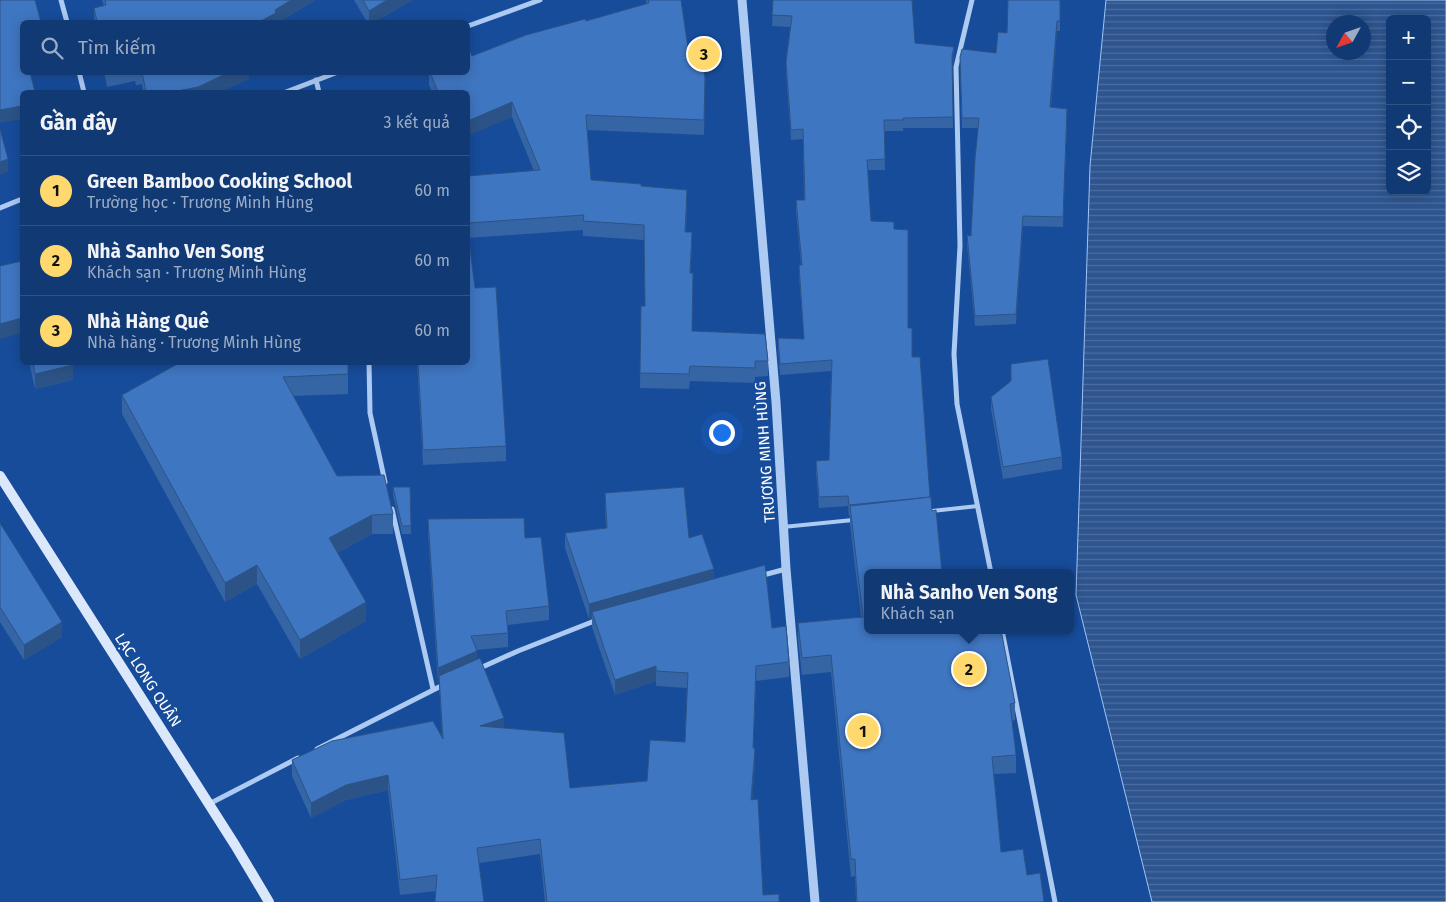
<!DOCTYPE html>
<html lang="vi">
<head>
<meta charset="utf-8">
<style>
	body { margin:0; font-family:"Fira Sans",sans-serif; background:#1e447c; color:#f1f3f6 }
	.controls { position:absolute; right:15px; top:15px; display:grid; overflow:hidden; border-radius:8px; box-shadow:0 2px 12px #0003 }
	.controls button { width:45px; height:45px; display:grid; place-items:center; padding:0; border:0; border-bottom:1px solid #305386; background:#113974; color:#f1f3f6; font:25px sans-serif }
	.compass { position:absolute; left:1326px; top:15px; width:45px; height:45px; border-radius:50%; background:#113974; box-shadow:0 2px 12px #0003; rotate:230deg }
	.you { position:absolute; left:721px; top:432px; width:18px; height:18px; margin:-12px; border:4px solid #fff; border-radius:50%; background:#1a73e8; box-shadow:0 0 0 8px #1a73e833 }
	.badge { display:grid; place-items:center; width:32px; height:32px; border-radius:50%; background:#ffd96d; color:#111; font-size:16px; font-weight:700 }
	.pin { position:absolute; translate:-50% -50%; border:2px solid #fff; box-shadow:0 1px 5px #0006 }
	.popup { position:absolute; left:864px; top:569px; width:210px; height:65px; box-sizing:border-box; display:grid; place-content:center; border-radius:8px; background:#113974; filter:drop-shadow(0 1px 4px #0005); font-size:16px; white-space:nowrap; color:#9cacc5 }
	.popup b { font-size:19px; color:#f1f3f6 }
	.popup::after { content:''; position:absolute; left:50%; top:100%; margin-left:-10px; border:10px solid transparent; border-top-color:#113974 }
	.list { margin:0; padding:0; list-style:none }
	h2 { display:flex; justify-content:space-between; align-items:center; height:65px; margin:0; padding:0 20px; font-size:21px }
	h2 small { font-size:16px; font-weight:400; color:#9cacc5 }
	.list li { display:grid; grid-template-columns:32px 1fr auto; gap:15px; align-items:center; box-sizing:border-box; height:70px; padding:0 20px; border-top:1px solid #305386 }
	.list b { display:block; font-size:19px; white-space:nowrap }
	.list p { margin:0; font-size:16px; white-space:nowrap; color:#9cacc5 }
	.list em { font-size:16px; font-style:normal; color:#9cacc5 }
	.icon { flex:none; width:28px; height:28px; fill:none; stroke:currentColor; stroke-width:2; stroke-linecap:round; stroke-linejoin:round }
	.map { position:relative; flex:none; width:1446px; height:902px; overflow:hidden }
	.search { position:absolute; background:#113974; box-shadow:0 2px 12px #0003; left:20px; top:20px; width:450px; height:55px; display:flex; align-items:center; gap:12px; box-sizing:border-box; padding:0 18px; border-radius:8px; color:#9cacc5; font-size:19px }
	.panel { position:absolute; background:#113974; box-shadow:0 2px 12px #0003; left:20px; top:90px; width:450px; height:275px; border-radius:8px }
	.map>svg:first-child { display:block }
</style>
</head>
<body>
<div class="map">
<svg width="1446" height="902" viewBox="0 0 1446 902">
	<defs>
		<pattern id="water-rules" width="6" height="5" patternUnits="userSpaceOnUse" patternTransform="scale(1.25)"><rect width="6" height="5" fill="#2e558f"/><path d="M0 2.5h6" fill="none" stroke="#4d6ea0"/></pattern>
	</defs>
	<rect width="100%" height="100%" fill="#174c9b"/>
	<path fill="url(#water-rules)" stroke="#9fc4f5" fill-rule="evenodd" d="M1106,0H1446V902H1152L1076,595L1090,166ZM1390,19H1427V191H1390ZM1334,22H1364V52H1334Z"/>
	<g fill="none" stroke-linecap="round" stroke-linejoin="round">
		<g stroke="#accaf2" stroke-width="4">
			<polyline points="932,511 978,506"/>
			<polyline points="783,527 853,520"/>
		</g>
		<g stroke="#accaf2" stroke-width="5">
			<polyline points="61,0 67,22"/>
			<polyline points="972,0 956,67 960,246 954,354 957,404 991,573"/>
			<polyline points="468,26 540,0"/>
			<polyline points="79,72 84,92"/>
			<polyline points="316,80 319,92"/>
			<polyline points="286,92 338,72"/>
			<polyline points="0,208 22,199"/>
			<polyline points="369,362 370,413 385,482"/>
			<polyline points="392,509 433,689"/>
			<polyline points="760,576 786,569"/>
			<polyline points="1002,630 1055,902"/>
			<polyline points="478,669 518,651 597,620"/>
			<polyline points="317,749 445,684"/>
			<polyline points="209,804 298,758"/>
		</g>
		<polyline stroke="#accaf2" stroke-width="9" points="742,0 776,402 786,569 815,902"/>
		<polyline stroke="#dbe8fc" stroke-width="10" points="0,476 235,845 269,902"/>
	</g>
	<g fill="#3665a6">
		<polygon points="102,0 315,0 279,22 94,22 94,8 104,6"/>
		<polygon points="354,0 413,0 374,22 367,22"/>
		<polygon points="646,0 681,0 688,48 705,93 704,135 587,130 591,180 641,186 687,205 686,232 692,248 690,273 692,331 768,361 768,376 755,377 755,383 690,381 689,389 640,388 641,306 645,306 644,240 583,236 583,230 468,238 475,288 506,446 506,461 423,465 417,362 468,362 468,176 534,171 512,117 468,92 432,92 429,85 429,72 468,72 472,56 586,21 646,4"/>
		<polygon points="773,0 915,43 954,58 952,66 953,128 903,128 903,131 884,131 885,170 868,170 868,573 1015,703 1015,720 1012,721 1016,755 1016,773 994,774 1001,852 1027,875 1044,902 856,902 855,876 851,877 831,672 802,675 798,640 798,623 861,617 850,524 850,516 849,516 848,506 819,508 816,472 816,461 829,460 831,371 780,375 778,349 778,338 804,339 799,276 799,265 801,265 796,211 796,200 804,200 803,139 791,140 786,73 786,62 790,27 772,26"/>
		<polygon points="1060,0 1060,31 1057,31 1051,107 1067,119 1063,227 1023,226 1016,324 975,326 967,245 967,235 971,236 978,128 962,128 960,57 996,53 1007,33"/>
		<polygon points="104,72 249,72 249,79 219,92 143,92 142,84 136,85 135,81 107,87"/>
		<polygon points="29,362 73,362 73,380 35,389"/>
		<polygon points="181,362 348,374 348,394 293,396 337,476 393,514 393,534 372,534 337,553 366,621 300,659 257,584 225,602 122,414 122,395"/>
		<polygon points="991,397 1062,457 1062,469 1003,479 991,409"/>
		<polygon points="393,487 410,487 411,534 402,534 393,495"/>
		<polygon points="605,493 689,538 714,579 772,628 789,662 789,677 756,681 753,748 755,763 752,800 763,895 779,902 545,902 540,854 479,863 436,891 400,895 388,790 346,800 311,818 292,776 292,760 442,737 439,682 438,682 428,533 428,519 525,538 549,606 549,620 508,625 508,647 476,650 477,659 504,728 570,788 647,781 685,742 687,688 656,686 656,681 615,695 592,627 592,618 589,619 565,548 565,533 606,528 605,508"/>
		<polygon points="0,523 62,637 24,660 0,622"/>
	</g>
	<g fill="#2c5387">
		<polygon points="291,0 315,0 279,22 259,22 275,10"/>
		<polygon points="387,0 413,0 374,22 369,22 369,11"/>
		<polygon points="1057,21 1057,31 1050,117 1050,107"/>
		<polygon points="954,47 954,58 952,67 952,56"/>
		<polygon points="230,72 249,72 249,79 219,92 172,92"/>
		<polygon points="705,78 705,93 704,135 704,120"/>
		<polygon points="512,102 512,117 468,136 468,121"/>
		<polygon points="22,106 22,119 0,123 0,110"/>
		<polygon points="1067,109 1067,119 1063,227 1063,217"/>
		<polygon points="8,159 8,172 0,175 0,162"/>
		<polygon points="687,190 687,205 685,247 685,232"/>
		<polygon points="1023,216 1023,226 1016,324 1016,314"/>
		<polygon points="692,232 692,248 690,288 690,273"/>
		<polygon points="22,318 22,333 0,339 0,324"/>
		<polygon points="73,365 73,380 35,389 35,374"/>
		<polygon points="372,515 372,534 329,557 329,538"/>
		<polygon points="257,565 257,584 225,602 225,583"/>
		<polygon points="714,569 714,584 592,612 592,618 589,619 589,604"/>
		<polygon points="366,602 366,621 300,659 300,640"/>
		<polygon points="62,622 62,637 24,660 24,645"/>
		<polygon points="477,651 477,665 438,682 438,668"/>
		<polygon points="656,666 656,681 615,695 615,680"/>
		<polygon points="756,666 756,681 753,763 753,748"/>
		<polygon points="504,718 504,733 480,726"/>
		<polygon points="755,748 755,763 751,815 751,800"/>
		<polygon points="388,775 388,790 346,800 311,818 311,803 346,785"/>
	</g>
	<g fill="#3f76c1" stroke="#2c5387">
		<polygon points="0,0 35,0 41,22 22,22 22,27 21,28 22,36 22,72 30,72 35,92 22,92 22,106 0,110"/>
		<polygon points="105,0 291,0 275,10 276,13 259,22 97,22 94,8 106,5"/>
		<polygon points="363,0 387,0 369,11"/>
		<polygon points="648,0 681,0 688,48 700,46 705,78 704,120 586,115 591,180 641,184 641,186 687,190 685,232 692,232 690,273 693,273 692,331 765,334 768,361 755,361 755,368 690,366 689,374 640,373 641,306 645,306 644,225 583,221 584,215 468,223 468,176 540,170 512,102 468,121 468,92 438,92 430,72 468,72 468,52 470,51 472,56 526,35 585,19 586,21 649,3"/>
		<polygon points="773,0 912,0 915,43 954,47 952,56 953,117 903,118 903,120 884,120 885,159 867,160 871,221 894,222 894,229 908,230 908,328 912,328 912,357 920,357 930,497 849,505 848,496 819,497 816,461 829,460 832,360 780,364 778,338 804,339 799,265 802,265 796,200 805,200 803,129 791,130 786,62 792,16 772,15"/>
		<polygon points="1008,0 1060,0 1060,21 1057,21 1050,107 1067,109 1063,217 1023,216 1016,314 975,316 967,235 971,236 975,159 979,118 962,118 960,57 962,49 996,53 998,32 1007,33"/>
		<polygon points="142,72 230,72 198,87 172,92 146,92"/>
		<polygon points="0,129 8,159 0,162"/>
		<polygon points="468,232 475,288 496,287 506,446 423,450 418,362 468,362"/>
		<polygon points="22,261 22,318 0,324 0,266"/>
		<polygon points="1048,359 1062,457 1003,467 991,397 1011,381 1011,364"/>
		<polygon points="33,362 73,362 73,365 35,374"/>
		<polygon points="181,362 348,362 348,374 283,377 337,476 384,475 393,514 372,515 329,538 366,602 300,640 257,565 225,583 122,395"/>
		<polygon points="393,487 410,487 411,526 402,526"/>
		<polygon points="684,487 689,538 702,534 714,569 589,604 565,533 607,528 605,493"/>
		<polygon points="931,497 932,511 936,510 942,573 868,573 868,630 1001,630 1015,703 1010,704 1016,755 992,757 1001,852 1023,849 1027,875 1040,873 1044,902 857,902 855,859 851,859 831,655 802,658 798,623 863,617 850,506"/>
		<polygon points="524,518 525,538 541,537 549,606 506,611 508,633 471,636 477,651 438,668 428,519"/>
		<polygon points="0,523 62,622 24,645 0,607"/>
		<polygon points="765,565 772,628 786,626 789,662 756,666 753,748 755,748 751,800 758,799 763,895 779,894 779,902 547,902 540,839 477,848 484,902 435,902 437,875 400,880 388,775 346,785 311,803 292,760 332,741 433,721 443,739 439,676 480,658 504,718 480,726 564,733 570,788 647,781 650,740 685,742 688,673 656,671 656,666 615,680 592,612"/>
	</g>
	<g text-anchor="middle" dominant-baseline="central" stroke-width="4.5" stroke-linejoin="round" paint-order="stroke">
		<g font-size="15" fill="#fff" stroke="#174c9b">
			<text transform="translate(765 452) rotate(-94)">TRƯƠNG MINH HÙNG</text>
			<text transform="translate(148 680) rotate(57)">LẠC LONG QUÂN</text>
		</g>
	</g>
</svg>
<div class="controls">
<button>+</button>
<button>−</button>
<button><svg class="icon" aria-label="locate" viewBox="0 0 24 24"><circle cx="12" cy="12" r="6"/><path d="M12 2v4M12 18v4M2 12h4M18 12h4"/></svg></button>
<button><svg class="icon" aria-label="layers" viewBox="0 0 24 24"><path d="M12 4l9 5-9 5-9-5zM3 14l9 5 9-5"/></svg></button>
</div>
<svg class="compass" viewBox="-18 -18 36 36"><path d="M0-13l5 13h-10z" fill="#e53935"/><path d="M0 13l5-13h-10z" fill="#9cacc5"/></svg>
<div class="you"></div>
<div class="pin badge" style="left:863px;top:731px">1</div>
<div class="pin badge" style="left:969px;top:669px">2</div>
<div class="popup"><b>Nhà Sanho Ven Song</b>Khách sạn</div>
<div class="pin badge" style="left:704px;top:54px">3</div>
<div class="search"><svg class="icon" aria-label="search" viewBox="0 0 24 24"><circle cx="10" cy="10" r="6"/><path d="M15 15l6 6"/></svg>Tìm kiếm</div>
<section class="panel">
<h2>Gần đây<small>3 kết quả</small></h2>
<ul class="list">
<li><span class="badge">1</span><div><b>Green Bamboo Cooking School</b><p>Trường học · Trương Minh Hùng</p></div><em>60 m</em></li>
<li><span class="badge">2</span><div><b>Nhà Sanho Ven Song</b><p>Khách sạn · Trương Minh Hùng</p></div><em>60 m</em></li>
<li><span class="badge">3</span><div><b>Nhà Hàng Quê</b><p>Nhà hàng · Trương Minh Hùng</p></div><em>60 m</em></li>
</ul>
</section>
</div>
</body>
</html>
